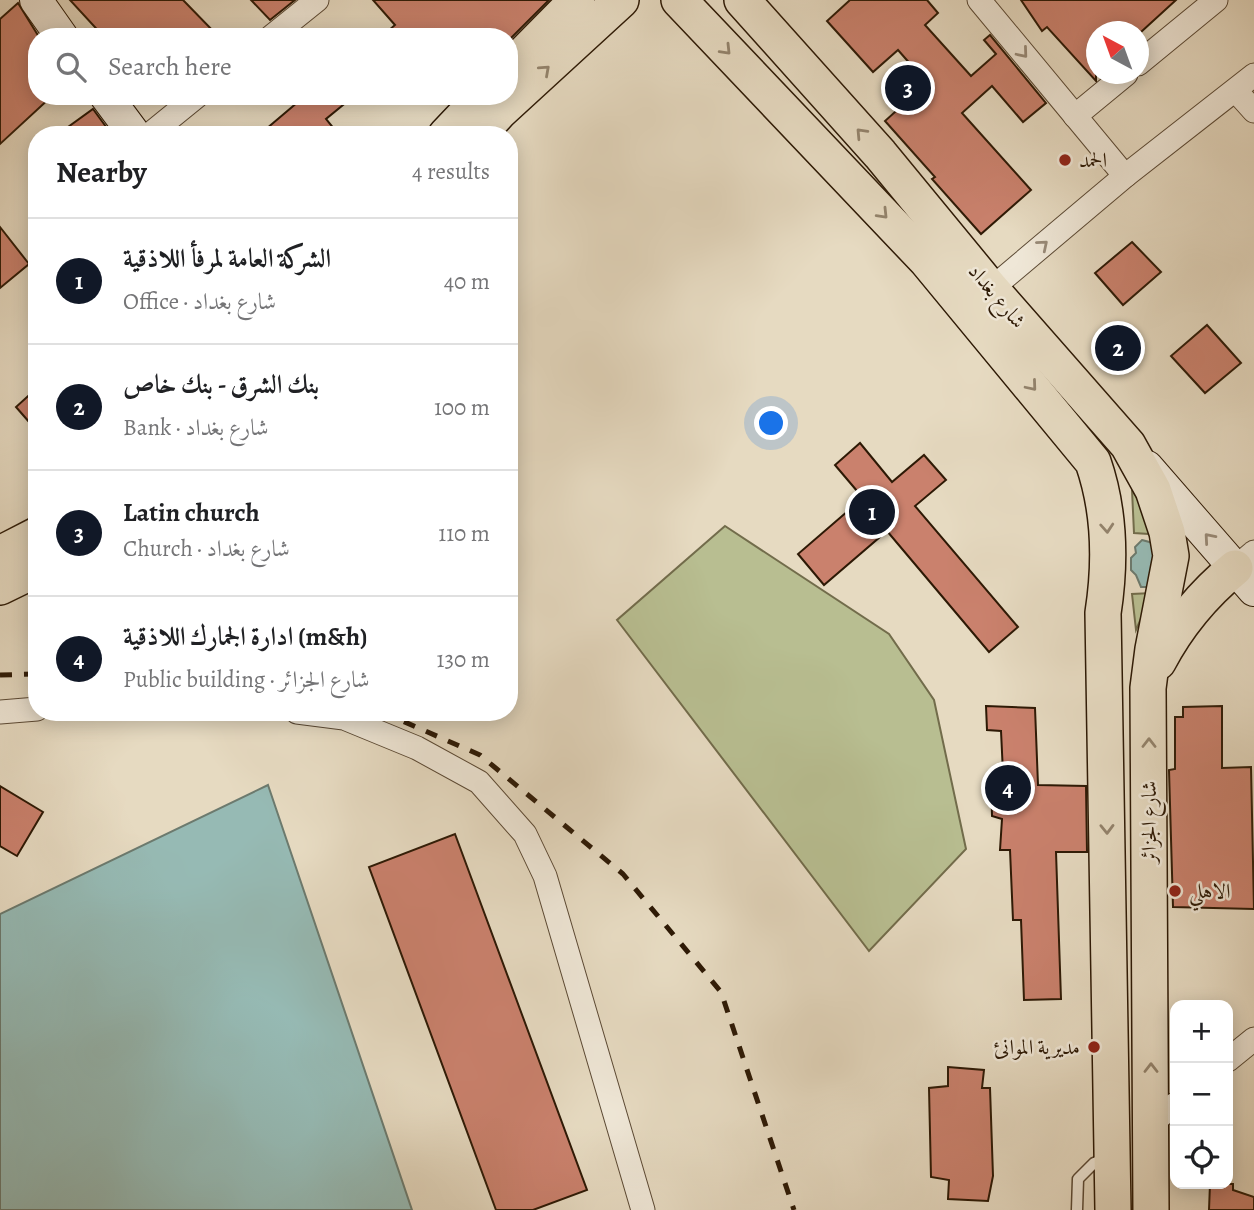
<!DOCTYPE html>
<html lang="en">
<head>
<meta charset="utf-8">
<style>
	body { margin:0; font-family:Alegreya,Amiri,serif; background:#f6f6f6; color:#202124 }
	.controls { position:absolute; right:21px; bottom:21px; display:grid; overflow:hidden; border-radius:14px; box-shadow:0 4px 18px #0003 }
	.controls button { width:63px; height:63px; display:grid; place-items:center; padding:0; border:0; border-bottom:2px solid #e0e0e0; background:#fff; color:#202124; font:35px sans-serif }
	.compass { position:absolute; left:1086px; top:21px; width:63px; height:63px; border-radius:50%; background:#fff; box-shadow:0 4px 18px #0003; rotate:319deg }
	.you { position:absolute; left:772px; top:424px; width:24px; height:24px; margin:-18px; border:5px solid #fff; border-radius:50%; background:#1a73e8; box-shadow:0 0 0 10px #1a73e833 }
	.badge { display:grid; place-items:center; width:46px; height:46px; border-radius:50%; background:#111827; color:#fff; font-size:23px; font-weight:700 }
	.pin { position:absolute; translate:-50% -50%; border:4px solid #fff; box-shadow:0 2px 7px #0006 }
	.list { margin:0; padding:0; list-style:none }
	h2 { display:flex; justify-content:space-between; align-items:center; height:91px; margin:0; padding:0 28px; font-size:30px }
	h2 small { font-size:23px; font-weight:400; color:#757577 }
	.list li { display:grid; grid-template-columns:46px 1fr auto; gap:21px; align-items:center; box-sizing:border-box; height:126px; padding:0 28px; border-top:2px solid #e0e0e0 }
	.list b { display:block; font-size:26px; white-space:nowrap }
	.list p { margin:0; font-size:23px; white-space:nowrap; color:#757577 }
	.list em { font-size:23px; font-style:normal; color:#757577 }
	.icon { flex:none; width:38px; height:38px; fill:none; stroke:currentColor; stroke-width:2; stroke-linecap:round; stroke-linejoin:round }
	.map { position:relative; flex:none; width:1254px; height:1210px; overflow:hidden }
	.search { position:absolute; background:#fff; box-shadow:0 4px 18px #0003; left:28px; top:28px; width:490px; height:77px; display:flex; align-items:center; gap:18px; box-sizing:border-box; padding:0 24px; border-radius:28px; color:#757577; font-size:26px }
	.panel { position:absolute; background:#fff; box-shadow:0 4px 18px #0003; left:28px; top:126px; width:490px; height:595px; border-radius:28px }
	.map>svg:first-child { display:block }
</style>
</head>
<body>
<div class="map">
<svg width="1254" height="1210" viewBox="0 0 1254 1210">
	<rect width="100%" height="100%" fill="#e6dac1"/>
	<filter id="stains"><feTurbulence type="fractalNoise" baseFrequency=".00286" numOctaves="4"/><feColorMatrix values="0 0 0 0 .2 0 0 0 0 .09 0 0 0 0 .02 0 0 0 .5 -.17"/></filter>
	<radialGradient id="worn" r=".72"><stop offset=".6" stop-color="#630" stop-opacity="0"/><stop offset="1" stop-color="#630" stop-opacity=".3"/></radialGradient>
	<g fill="#b8be91" stroke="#726c4b" stroke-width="2">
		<polygon points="1132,490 1162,539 1149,534 1134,533"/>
		<polygon points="725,526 889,634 934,700 966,849 869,951 617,620"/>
		<polygon points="1152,593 1136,630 1132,594"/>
	</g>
	<g fill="#96bab4" stroke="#6c7a6e" stroke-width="2">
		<polygon points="1142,540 1153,543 1156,546 1151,587 1141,587 1136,575 1131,570 1131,558 1136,553 1135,547"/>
		<polygon points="268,785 412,1210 0,1210 0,914"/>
	</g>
	<g fill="#ca816d" stroke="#2d1905" stroke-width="2">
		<polygon points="70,0 183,0 219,37 104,37"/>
		<polygon points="251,0 295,0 270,20"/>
		<polygon points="373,0 549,0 509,40 509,37 381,37 395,25"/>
		<polygon points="850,0 927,0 938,13 925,25 971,76 996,54 984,40 990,35 1046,103 1023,122 992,86 962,113 1031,190 981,234 932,179 935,177 885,121 927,83 898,50 873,72 827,21"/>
		<polygon points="1021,0 1176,0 1141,32 1096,32 1096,81 1047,27 1042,31"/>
		<polygon points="18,3 39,37 37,37 37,96 52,96 0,144 0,19"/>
		<polygon points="305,96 354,96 326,119 339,135 259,135"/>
		<polygon points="93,109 112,135 57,135"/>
		<polygon points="0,227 29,264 0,288"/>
		<polygon points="1132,242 1161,272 1123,305 1095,273"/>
		<polygon points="1207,325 1241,363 1205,393 1171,356"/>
		<polygon points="37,388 37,431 16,407"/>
		<polygon points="860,443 892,482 924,455 946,480 915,506 1018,627 989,652 887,531 824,585 798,554 863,498 835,465"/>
		<polygon points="986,706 1035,708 1038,785 1086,786 1087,852 1056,852 1061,999 1024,1000 1021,920 1013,920 1010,850 1000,850 1002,819 992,816 991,771 1003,773 1001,731 987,730"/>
		<polygon points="1222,706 1222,768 1251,767 1254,909 1173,907 1169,770 1175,769 1175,717 1183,717 1183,707"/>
		<polygon points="0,786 43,812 17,856 0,846"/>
		<polygon points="455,834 587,1190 533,1210 496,1210 369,867"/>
		<polygon points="948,1067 984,1070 982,1088 990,1088 993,1176 988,1201 948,1199 949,1180 931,1177 929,1088 948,1086"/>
		<polygon points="1210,1184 1233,1184 1233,1190 1254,1197 1254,1210 1209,1210"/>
	</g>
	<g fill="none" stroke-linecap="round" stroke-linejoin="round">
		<g stroke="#5b4934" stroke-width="13">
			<polyline id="lane" points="1077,1210 1078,1179 1094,1163 1106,1158"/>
		</g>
		<g stroke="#5b4934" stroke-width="25">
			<g id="street">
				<polyline points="979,0 1125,176"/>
				<polyline points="271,37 317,0"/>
				<polyline points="1138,64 1216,0"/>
				<polyline points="1236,91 1254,111"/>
				<polyline points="1075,116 1126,74"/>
				<polyline points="149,135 197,96"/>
				<polyline points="991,289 1125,176 1254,75"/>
				<polyline points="1235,568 1254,552"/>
				<polyline points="0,712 37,709"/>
				<polyline points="297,712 344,718 417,748 479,782 525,834 545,876 643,1210"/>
				<polyline points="1228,1060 1254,1039"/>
				<polyline points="1151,1124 1175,1104"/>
			</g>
		</g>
		<g stroke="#2d1905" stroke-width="34">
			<g id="secondary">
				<polyline points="36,0 62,37"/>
				<polyline points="106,96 135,135"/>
				<polyline points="1147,467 1254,590"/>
			</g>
		</g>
		<g stroke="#2d1905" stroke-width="38">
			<g id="primary">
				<path d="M679,0L927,261L1093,462C1110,511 1111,561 1103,613L1113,1210"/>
				<polyline points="742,0 880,154 991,289 1128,445 1153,490 1167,532 1171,556 1153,649 1148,688 1151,1210"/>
				<polyline points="509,69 577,0"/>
				<polyline points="446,135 483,96"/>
				<polyline points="478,135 500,111 621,0"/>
				<polyline points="0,554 37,535"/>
				<polyline points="0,587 37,569"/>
				<path d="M1158,662C1178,624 1202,595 1235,568"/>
			</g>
		</g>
		<use href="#lane" stroke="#efe7d7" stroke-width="10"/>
		<use href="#street" stroke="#efe7d7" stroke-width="23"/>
		<use href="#secondary" stroke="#efe7d7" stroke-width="32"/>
		<use href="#primary" stroke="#e6dac1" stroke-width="35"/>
		<g stroke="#2d1905" stroke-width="5" stroke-dasharray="12 12" stroke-linecap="butt">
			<polyline points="0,675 37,674"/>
			<polyline points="382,712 480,755 623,874 721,992 794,1210"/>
		</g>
	</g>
	<defs><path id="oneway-chevron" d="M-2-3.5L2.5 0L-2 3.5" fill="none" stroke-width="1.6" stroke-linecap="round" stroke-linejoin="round" transform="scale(1.75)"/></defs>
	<g stroke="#93836c">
		<use href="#oneway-chevron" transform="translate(726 50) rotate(46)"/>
		<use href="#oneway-chevron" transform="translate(545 70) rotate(-42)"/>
		<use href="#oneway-chevron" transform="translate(861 133) rotate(-133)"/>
		<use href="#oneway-chevron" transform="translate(883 214) rotate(46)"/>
		<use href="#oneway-chevron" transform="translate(1032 386) rotate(50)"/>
		<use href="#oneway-chevron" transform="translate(1107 528) rotate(86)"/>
		<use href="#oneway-chevron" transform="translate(1149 743) rotate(-90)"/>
		<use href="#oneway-chevron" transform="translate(1107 829) rotate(89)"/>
		<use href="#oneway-chevron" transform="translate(1151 1068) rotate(-90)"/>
	</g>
	<g stroke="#988a78">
		<use href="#oneway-chevron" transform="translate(1023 53) rotate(50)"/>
		<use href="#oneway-chevron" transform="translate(1043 245) rotate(-40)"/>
		<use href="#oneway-chevron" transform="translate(1209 538) rotate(-131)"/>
	</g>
	<g fill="#8f2418" stroke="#efe7d7" stroke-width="2.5">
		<circle cx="1065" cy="160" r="7"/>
		<circle cx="1175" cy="891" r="7"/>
		<circle cx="1094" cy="1047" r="7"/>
	</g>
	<g text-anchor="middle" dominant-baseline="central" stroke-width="5" stroke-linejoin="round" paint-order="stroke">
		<g font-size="21" fill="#2d1905" stroke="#efe7d7" text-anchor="start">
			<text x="1079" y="160">الحمد</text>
			<text x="1189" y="891">الاهلي</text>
			<text x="1080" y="1047" text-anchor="end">مديرية الموانئ</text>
		</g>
		<g font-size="21" fill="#2d1905" stroke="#efe7d7">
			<text transform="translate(997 296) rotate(50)">شارع بغداد</text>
			<text transform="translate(1149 822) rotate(-90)">شارع الجزائر</text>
		</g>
	</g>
	<rect width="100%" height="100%" filter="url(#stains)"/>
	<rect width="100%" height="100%" fill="url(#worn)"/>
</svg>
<div class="controls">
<button>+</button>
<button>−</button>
<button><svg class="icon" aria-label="locate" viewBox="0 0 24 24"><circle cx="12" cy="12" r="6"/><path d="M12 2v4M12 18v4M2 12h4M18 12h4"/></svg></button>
</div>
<svg class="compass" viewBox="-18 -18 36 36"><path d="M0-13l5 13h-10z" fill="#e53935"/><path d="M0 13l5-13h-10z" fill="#757577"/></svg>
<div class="you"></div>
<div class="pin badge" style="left:872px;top:512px">1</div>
<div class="pin badge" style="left:1118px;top:348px">2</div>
<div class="pin badge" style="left:908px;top:88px">3</div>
<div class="pin badge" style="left:1008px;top:788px">4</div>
<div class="search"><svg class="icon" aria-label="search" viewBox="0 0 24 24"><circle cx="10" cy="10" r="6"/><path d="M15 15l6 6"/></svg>Search here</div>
<section class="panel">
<h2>Nearby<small>4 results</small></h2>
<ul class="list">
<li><span class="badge">1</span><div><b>الشركة العامة لمرفأ اللاذقية</b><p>Office · شارع بغداد</p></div><em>40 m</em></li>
<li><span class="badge">2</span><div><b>بنك الشرق - بنك خاص</b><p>Bank · شارع بغداد</p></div><em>100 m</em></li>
<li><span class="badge">3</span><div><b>Latin church</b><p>Church · شارع بغداد</p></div><em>110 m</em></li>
<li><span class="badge">4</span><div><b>ادارة الجمارك اللاذقية (m&amp;h)</b><p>Public building · شارع الجزائر</p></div><em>130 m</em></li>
</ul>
</section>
</div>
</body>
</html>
